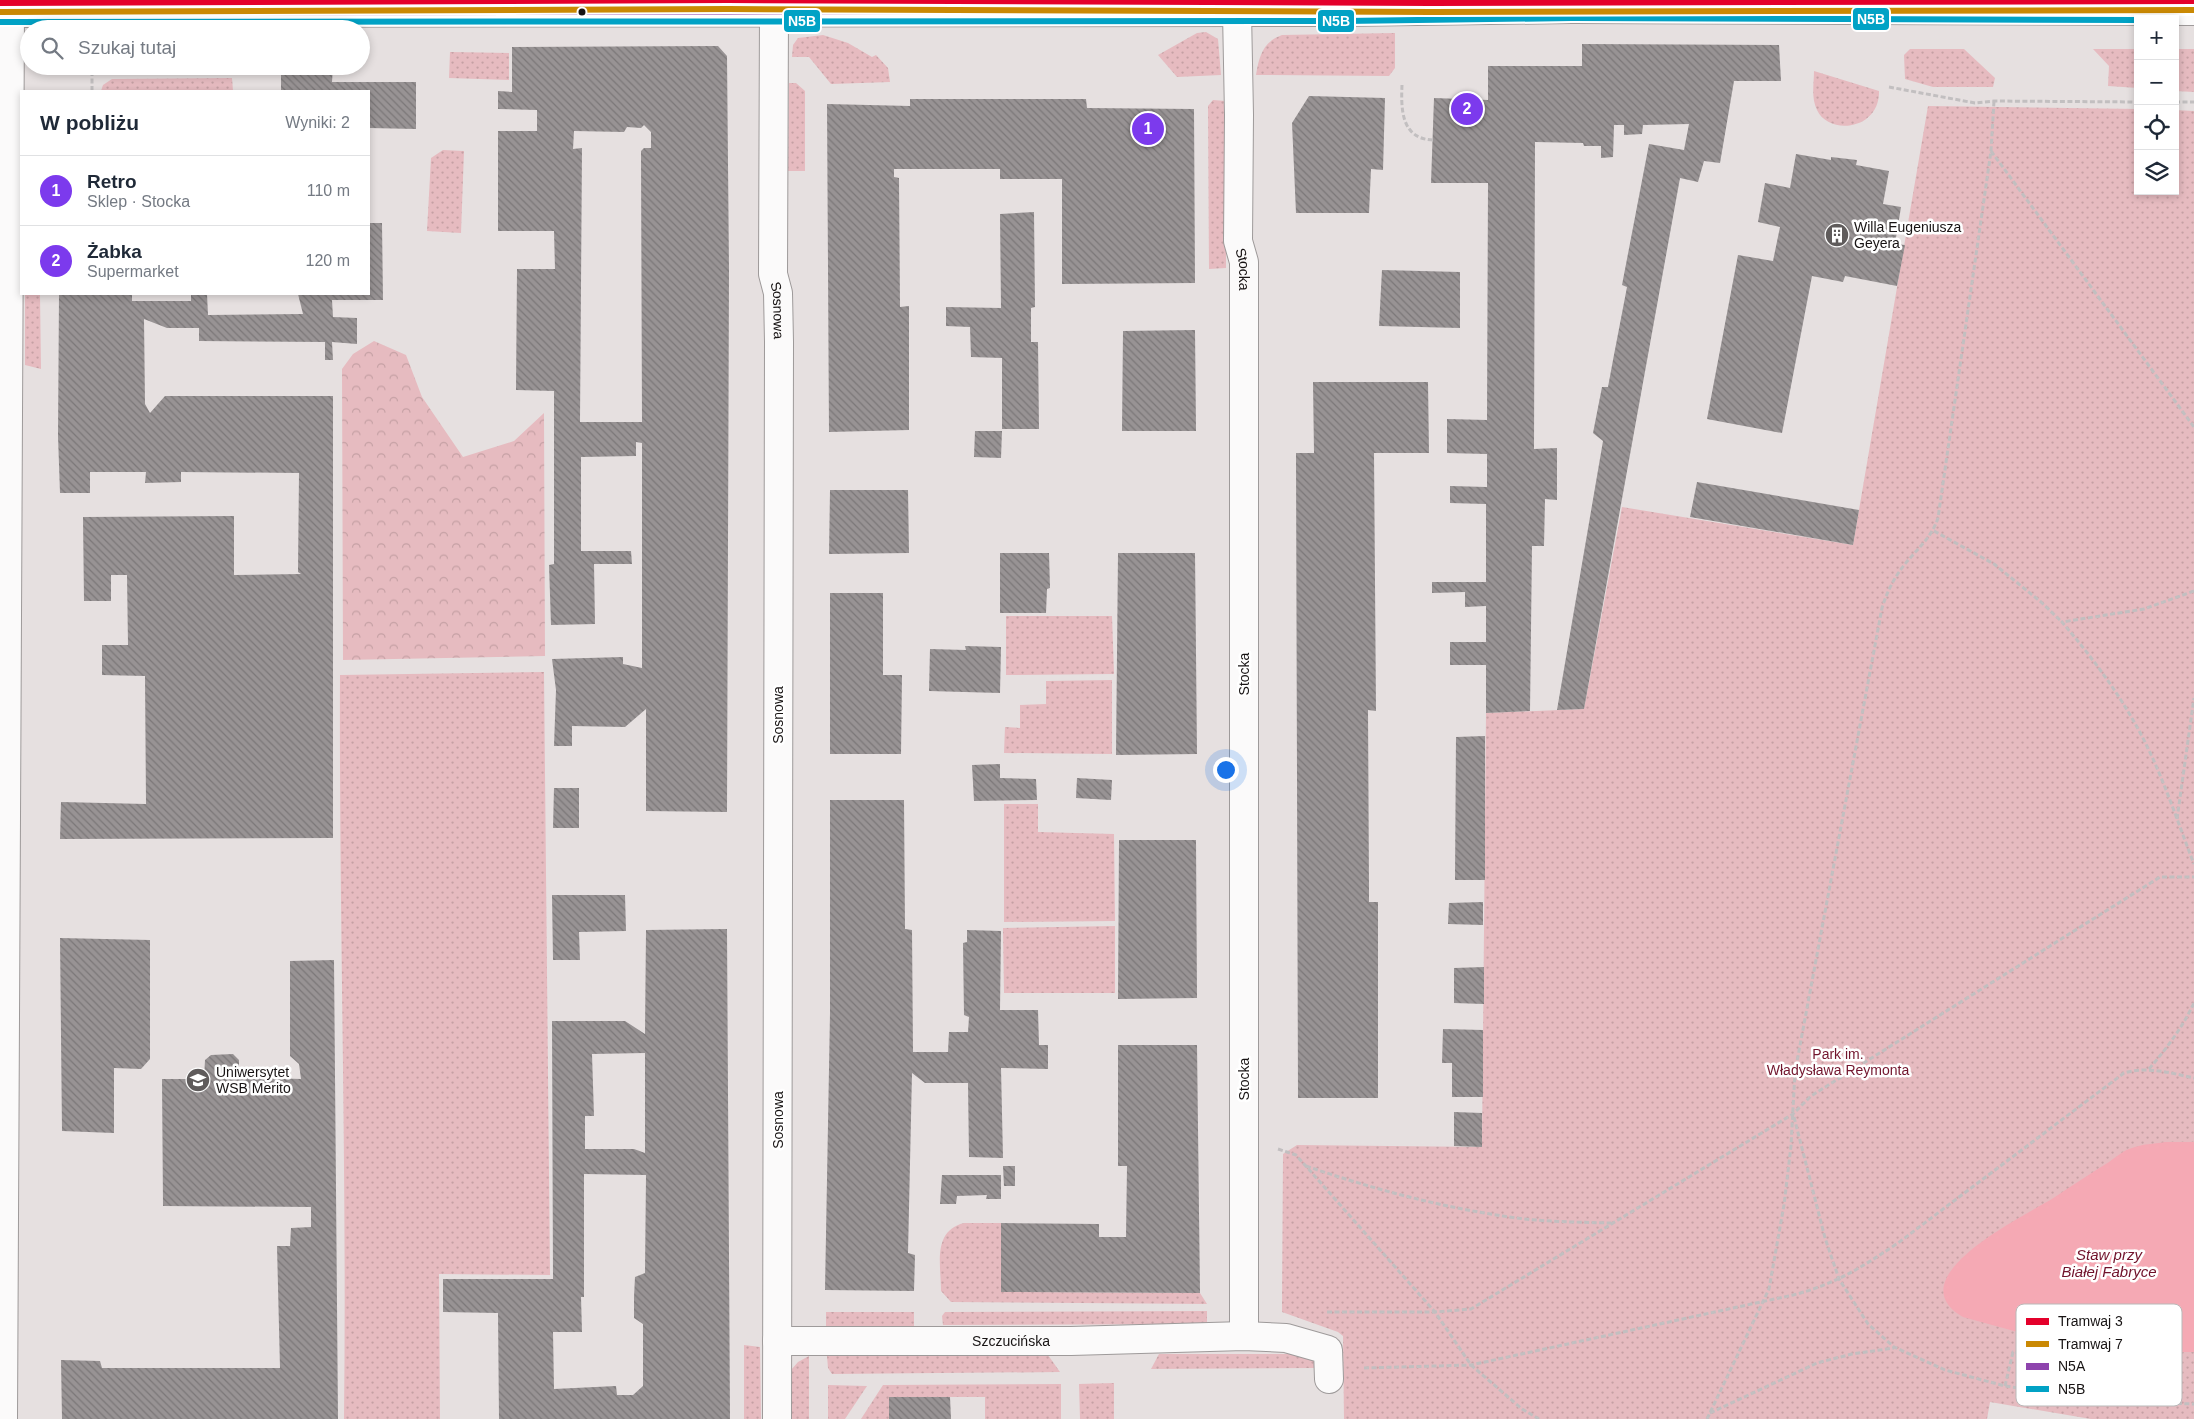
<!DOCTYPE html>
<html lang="pl">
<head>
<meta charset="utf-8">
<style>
	body { margin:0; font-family:Arial,sans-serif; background:#f6f6f7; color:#1f2937 }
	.controls { position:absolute; right:15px; top:15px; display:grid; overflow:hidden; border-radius:0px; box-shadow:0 2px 8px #0003 }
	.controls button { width:45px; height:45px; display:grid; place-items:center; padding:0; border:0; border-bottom:1px solid #e0e1e3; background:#fff; color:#1f2937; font:25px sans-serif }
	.you { position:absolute; left:1225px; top:769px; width:18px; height:18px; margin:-12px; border:4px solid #fff; border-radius:50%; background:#1a73e8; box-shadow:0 0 0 8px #1a73e833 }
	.badge { display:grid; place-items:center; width:32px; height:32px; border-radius:50%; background:#7c3aed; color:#fff; font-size:16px; font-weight:700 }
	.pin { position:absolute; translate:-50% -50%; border:2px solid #fff; box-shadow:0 1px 5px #0006 }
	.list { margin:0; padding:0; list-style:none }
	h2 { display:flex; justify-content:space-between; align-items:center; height:65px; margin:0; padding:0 20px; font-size:21px }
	h2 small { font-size:16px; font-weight:400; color:#747a83 }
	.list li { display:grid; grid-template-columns:32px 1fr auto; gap:15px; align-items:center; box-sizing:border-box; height:70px; padding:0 20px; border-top:1px solid #e0e1e3 }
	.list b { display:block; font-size:19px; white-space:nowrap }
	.list p { margin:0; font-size:16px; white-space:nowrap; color:#747a83 }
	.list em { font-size:16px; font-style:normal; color:#747a83 }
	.icon { flex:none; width:28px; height:28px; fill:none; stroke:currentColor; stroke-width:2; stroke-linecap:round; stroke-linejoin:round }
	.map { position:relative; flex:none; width:2194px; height:1419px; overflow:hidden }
	.search { position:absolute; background:#fff; box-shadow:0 2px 8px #0003; left:20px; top:20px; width:350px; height:55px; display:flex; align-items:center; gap:12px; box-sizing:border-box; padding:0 18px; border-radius:28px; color:#747a83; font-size:19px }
	.panel { position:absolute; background:#fff; box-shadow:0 2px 8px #0003; left:20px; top:90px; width:350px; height:205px; border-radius:0px }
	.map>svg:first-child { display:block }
</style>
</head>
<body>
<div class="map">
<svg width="2194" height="1419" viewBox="0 0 2194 1419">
	<defs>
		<pattern id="green-dots" width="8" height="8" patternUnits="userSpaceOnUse" patternTransform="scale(1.25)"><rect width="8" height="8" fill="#e6bbc0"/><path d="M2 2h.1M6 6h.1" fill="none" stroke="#c5a0a4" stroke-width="1.8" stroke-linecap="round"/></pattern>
		<pattern id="forest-crowns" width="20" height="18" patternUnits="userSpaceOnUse" patternTransform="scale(1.25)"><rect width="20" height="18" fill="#e6bbc0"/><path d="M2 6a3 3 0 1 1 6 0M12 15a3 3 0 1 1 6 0" fill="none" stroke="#c5a0a4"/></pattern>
		<pattern id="building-back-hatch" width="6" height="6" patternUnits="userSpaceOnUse" patternTransform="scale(1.25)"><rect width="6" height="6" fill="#989394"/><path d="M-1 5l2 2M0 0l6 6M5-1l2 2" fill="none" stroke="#7b7778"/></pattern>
	</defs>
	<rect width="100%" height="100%" fill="#e6e0e0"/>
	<g fill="url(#green-dots)">
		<polygon points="1206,32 1218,39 1221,75 1177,77 1158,55 1197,33"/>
		<path d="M1395,33V68L1389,76L1256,75C1259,56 1263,42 1282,35Z"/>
		<polygon points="823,35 848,43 872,57 876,55 888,68 890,82 831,84 809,57 792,57 793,45 798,38"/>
		<polygon points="1910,49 1964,49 1995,78 1993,87 1933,87 1905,79 1904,55"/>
		<polygon points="2093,49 2138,49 2138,88 2108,86 2109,66"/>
		<polygon points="2175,49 2194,49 2194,92 2175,91"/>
		<polygon points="450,52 509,53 509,80 449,78"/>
		<path d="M1814,71L1879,91C1880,130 1829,136 1817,110C1811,98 1814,83 1814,71Z"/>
		<polygon points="232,78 233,91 101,91 103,85 112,79"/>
		<polygon points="789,83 796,83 805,91 805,171 788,171"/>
		<polygon points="1213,100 1226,101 1226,268 1209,269 1208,106"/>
		<polygon points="1928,106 2138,109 2138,191 2175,191 2175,110 2194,111 2194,1419 2091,1419 1990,1402 1987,1419 1344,1419 1343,1336 1338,1332 1282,1312 1283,1154 1297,1145 1482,1147 1486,713 1584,709 1622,507 1853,545"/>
		<polygon points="443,150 464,151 461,233 427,231 431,158"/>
		<polygon points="25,294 40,294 41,369 25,365"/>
		<polygon points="1006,616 1112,616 1114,674 1006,675"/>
		<path d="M544,672L550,1275L439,1274L440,1419H344C347,1171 339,923 340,675Z"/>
		<polygon points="1112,680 1112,754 1004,753 1005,727 1020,728 1020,705 1046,704 1046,681"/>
		<polygon points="1004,804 1038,804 1038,832 1114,834 1115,921 1004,922"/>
		<polygon points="1115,926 1115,993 1004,993 1003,928"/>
		<path d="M964,1223H1001L1002,1292L1200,1293L1207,1304L951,1302L941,1291C941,1265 932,1231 964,1223Z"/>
		<polygon points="1207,1311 1207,1324 943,1325 942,1316 945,1312"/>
		<rect x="826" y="1312" width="88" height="14"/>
		<polygon points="744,1345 760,1347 761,1419 744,1419"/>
		<polygon points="1159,1354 1315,1354 1317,1368 1151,1369"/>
		<polygon points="1048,1355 1060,1372 832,1374 828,1368 827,1356"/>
		<polygon points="809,1356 809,1419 790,1419 791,1370 798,1362"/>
		<polygon points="1114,1383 1114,1419 1080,1419 1079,1384"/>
		<polygon points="1061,1384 1061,1419 985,1419 985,1397 889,1397 889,1419 861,1419 883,1385"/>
		<polygon points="828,1385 867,1386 845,1419 828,1419"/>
	</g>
	<polygon fill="url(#forest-crowns)" points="374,341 406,355 422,397 463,457 514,441 544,413 545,656 343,660 342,369 353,354"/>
	<path fill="#f5a9b4" d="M2165,1142H2194V1352H2167L2054,1342L1963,1317C1894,1277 2027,1215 2055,1197C2073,1185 2091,1173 2109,1162C2116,1157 2124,1150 2132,1148C2142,1144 2154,1144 2165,1142Z"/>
	<g fill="url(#building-back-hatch)" fill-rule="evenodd">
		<polygon points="1582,44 1779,45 1781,81 1734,81 1720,163 1704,161 1698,182 1680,178 1584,709 1557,710 1603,441 1593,433 1602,387 1608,387 1613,360 1627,287 1622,285 1649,144 1684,150 1689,124 1643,125 1642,134 1624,135 1624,125 1614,125 1613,157 1601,158 1601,146 1584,146 1583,143 1535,142 1534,449 1557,448 1557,500 1545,499 1544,546 1532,546 1530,711 1486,713 1486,665 1450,665 1450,642 1486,642 1486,606 1465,607 1465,592 1432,593 1432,582 1486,582 1486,504 1450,503 1450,486 1487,487 1487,454 1447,453 1447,419 1487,420 1488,183 1431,183 1434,98 1488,100 1488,66 1582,66"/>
		<path d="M718,46L727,56L729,270L727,812L646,811V709L625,727L572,726V746H554L556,690L552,659L623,657V664L642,668V443L636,442V456L581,457V551H631L632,564H594L595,624L551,625L549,565L554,564V391L516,390L517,269H555L554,231H498V131H537V110L498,109V91L512,92V47ZM644,125L651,132V148H644L641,151L642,422H580L582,148L573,149L574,131L624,132L627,127L641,128Z"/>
		<polygon points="281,66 333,66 332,82 416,82 416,129 369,128 369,91 281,91"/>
		<polygon points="1309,96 1385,98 1383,170 1371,169 1369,213 1296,213 1292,123"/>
		<polygon points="910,99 1086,99 1087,108 1194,109 1195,283 1062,284 1062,179 1000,179 1000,169 894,169 894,177 899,178 900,307 909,306 909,430 829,432 827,104 910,106"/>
		<polygon points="1796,154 1831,160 1831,157 1857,160 1856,165 1889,171 1883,204 1901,207 1895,244 1905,245 1897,286 1845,276 1843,282 1812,276 1782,433 1707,419 1738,255 1773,261 1780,227 1758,222 1765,183 1790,188"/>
		<polygon points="1034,212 1035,307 1031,308 1031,342 1038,342 1039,429 1002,429 1002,358 971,357 970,327 946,326 946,307 1001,308 1000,214"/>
		<polygon points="369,223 382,223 383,300 332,300 333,317 357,318 357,344 332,342 333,360 325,360 325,342 199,341 199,328 167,328 144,319 145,404 150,413 165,396 333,396 333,838 60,839 61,802 146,804 145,676 102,675 102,645 128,645 127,575 111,575 111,601 84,601 83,517 234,516 234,575 301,574 298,572 299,473 181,472 181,482 145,483 146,472 90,472 90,493 60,493 58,436 59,294 132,294 132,301 191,301 191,294 207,294 208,315 303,314 298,294 369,294"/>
		<polygon points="1382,270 1460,272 1460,328 1379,326"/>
		<polygon points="1195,330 1196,431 1122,431 1123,331"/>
		<polygon points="1313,382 1428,382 1429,453 1374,453 1376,711 1368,710 1369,889 1369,902 1378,902 1378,1098 1298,1098 1296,453 1314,453"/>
		<polygon points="975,431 1002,431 1001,458 974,457"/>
		<polygon points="1697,482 1859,510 1853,545 1690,517"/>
		<polygon points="830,490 908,490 909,553 829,554"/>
		<polygon points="1000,553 1049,553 1050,588 1047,589 1046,613 1000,613"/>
		<polygon points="1118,553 1195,553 1197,754 1116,755"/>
		<polygon points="830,593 883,593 883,675 902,675 901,754 830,754"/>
		<polygon points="965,646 1001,647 1000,693 929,691 930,649 966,650"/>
		<polygon points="1485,736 1485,880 1455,880 1456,737"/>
		<polygon points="1000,764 1000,778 1036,779 1037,800 974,801 972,765"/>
		<polygon points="1077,778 1112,780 1111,800 1076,798"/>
		<polygon points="554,788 579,788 579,828 553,828"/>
		<polygon points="830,800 904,800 905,929 912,930 913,1052 948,1052 949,1032 968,1032 969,1017 964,1015 963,943 967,942 967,930 1001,931 1000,1010 1038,1010 1039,1045 1048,1045 1048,1069 1001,1068 1003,1158 969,1157 968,1083 925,1083 912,1073 908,1253 915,1255 914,1291 825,1290 830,1013"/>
		<polygon points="1119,840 1196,840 1197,998 1118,999"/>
		<polygon points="552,895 625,895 626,931 579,932 580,960 553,960"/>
		<polygon points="1483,902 1483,925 1448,924 1449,903"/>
		<path d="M727,929L730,1419H499L498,1313L443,1312V1279H553L552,1021H625L645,1034L646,930ZM645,1053V1153L634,1149H585V1116H594L592,1054ZM584,1174L646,1175L645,1273L635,1277L634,1297V1318L643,1324V1386L633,1395H617L616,1386L554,1389L553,1332H582L581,1297H584Z"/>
		<polygon points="60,938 150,940 150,1059 141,1069 114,1068 114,1133 62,1131"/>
		<polygon points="334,960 338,1419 62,1419 61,1360 100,1361 102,1368 280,1368 277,1246 290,1246 291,1228 311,1227 311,1207 163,1206 162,1079 204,1079 205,1060 211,1055 233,1054 239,1060 239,1077 301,1079 299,1064 290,1056 290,961"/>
		<polygon points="1484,967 1484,1004 1454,1003 1454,968"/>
		<polygon points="1443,1029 1483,1030 1483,1097 1452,1097 1452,1063 1442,1063"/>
		<polygon points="1118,1045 1197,1045 1200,1293 1001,1292 1001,1223 1099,1224 1099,1237 1126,1237 1127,1166 1118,1166"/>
		<polygon points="1454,1112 1482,1113 1482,1147 1454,1146"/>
		<polygon points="1003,1166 1015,1166 1015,1186 1004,1186"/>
		<polygon points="942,1175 1001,1175 1001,1199 986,1199 987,1195 957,1196 956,1204 940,1204"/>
		<polygon points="889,1397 950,1397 951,1419 889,1419"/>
	</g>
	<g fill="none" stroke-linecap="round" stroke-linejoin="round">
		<g stroke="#9e9a9a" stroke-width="30">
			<g id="minor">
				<path id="s1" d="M774,12L773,274L778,293L779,342L777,1419"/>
				<path id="s2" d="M1237,12L1239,115L1238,241L1244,262V1336"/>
				<polyline points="0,13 1345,12 1572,9 2194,11"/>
				<path id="s3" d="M777,1341H1071L1244,1336L1286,1338L1328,1350L1329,1379"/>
				<polyline points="3,1419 10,13"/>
			</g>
		</g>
		<g stroke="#c2bfc0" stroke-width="3" stroke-dasharray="5 2.5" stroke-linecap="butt">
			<path d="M1402,85C1401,109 1401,139 1433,140"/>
			<polyline points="1889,87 1975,103 1994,101 2138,102"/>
			<polyline points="92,91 92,66"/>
			<polyline points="2175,102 2194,102"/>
			<polyline points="1991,151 2194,427"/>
			<polyline points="1934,531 1994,564 2041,602 2062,622"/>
			<path d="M2194,591L2144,609L2062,622C2090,655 2116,689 2137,727C2161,770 2176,818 2194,864"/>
			<polyline points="2177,819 2194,698"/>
			<path d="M2149,1069C2167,1048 2182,1028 2194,1003"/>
			<polyline points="1794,1117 1825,1238 1839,1279 1868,1324 1894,1347 1945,1370 2005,1386 2107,1401 2194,1404"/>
			<polyline points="1278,1149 1296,1155 1435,1312 1471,1365 1522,1409 1539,1419"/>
			<path d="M1306,1166C1370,1188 1436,1206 1503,1216C1539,1222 1575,1222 1611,1223"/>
			<polyline points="1327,1312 1435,1312 1471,1309 1793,1114 1811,1096 2160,877 2194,877"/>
			<path d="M1364,1368L1471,1365L1793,1295C1836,1284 1862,1267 1898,1243L2124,1073C2147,1066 2171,1073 2194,1078"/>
			<polyline points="2005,1386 2013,1352 2023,1353"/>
			<polyline points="1710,1413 1817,1363 1852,1354 1894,1348"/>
			<path d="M1707,1419L1769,1289L1784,1205L1791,1146L1795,1072L1882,608C1886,595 1891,584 1899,572C1912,553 1931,540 1938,518L1991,151L1994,101"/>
		</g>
		<use href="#minor" stroke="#fbfafa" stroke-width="28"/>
		<g stroke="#fff" stroke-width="10">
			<path id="bus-1" d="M0,13C731,12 1463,9 2194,11"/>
		</g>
		<g stroke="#fff" stroke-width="10">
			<polyline id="bus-2" points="0,22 1345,21 1572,18 2138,20"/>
		</g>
		<use href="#bus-1" stroke="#8e44ad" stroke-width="6"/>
		<use href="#bus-2" stroke="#01a2c5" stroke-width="6"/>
		<g stroke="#fff" stroke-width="10">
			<polyline id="tram-1" points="0,3 728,0 1431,3 2194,1"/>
		</g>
		<g stroke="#fff" stroke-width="10">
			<polyline id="tram-2" points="0,12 728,9 1431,12 2194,10"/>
		</g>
		<use href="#tram-1" stroke="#e4002b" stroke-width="6"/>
		<use href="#tram-2" stroke="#ca8904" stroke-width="6"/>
	</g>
	<defs>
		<g id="building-disc" transform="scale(1.25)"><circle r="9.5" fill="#5f5b5b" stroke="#fff"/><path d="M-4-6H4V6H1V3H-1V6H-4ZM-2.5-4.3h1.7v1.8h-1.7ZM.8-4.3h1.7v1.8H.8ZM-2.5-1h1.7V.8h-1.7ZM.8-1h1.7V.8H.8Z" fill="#fff"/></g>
		<g id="university-disc" transform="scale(1.25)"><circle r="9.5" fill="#5f5b5b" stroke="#fff"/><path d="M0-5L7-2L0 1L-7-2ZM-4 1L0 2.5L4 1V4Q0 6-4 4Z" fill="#fff"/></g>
	</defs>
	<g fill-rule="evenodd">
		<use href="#building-disc" x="1837" y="235"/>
		<use href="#university-disc" x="198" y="1080"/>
	</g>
	<circle fill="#171313" stroke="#fff" stroke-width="2" cx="582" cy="12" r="4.5"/>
	<g text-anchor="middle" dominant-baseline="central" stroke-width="5" stroke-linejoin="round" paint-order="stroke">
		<g font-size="14" fill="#171313" stroke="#fff" text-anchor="start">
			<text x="1854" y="227">Willa Eugeniusza<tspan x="1854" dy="16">Geyera</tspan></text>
			<text x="216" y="1072">Uniwersytet<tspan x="216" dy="16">WSB Merito</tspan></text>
		</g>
		<g font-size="14" fill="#171313" stroke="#fff">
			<text stroke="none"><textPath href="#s2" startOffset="258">Stocka</textPath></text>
			<text stroke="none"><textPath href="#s1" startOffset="299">Sosnowa</textPath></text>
			<text transform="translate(1244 674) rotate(-90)">Stocka</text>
			<text transform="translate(778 715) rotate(-90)">Sosnowa</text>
			<text transform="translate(1244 1079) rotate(-90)">Stocka</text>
			<text transform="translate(778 1120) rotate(-90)">Sosnowa</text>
			<text stroke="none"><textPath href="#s3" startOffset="234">Szczucińska</textPath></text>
		</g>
		<g font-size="14" fill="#72152d" stroke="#fff">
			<text x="1838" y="1054">Park im.<tspan x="1838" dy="16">Władysława Reymonta</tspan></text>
		</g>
		<g font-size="15" font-style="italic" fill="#70122b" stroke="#fff">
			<text x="2109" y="1254">Staw przy<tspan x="2109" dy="17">Białej Fabryce</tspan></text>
		</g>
	</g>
	<rect x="2016" y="1304" width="166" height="102" rx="8" fill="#fff" stroke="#b9b8b8" stroke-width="1"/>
	<rect x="2026" y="1318" width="23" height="7" fill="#e4002b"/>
	<rect x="2026" y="1341" width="23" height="6" fill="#ca8904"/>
	<rect x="2026" y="1363" width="23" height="7" fill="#8e44ad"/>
	<rect x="2026" y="1386" width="23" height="6" fill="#01a2c5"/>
	<g font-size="14" fill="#171313">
		<text x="2058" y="1326">Tramwaj 3</text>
		<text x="2058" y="1349">Tramwaj 7</text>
		<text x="2058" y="1371">N5A</text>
		<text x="2058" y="1394">N5B</text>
	</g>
	<g stroke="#fff" stroke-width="2">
		<rect x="1852" y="7" width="38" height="24" rx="5" fill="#01a2c5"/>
		<rect x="1317" y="9" width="38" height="24" rx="5" fill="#01a2c5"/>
		<rect x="783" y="9" width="38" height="24" rx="5" fill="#01a2c5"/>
	</g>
	<g font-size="14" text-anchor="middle" font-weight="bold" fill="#fff">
		<text x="1871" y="24">N5B</text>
		<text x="1336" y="26">N5B</text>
		<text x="802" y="26">N5B</text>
	</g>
</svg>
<div class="controls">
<button>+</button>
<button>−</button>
<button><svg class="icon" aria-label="locate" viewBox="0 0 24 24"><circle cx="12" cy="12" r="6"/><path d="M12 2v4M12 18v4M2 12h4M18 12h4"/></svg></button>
<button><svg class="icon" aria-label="layers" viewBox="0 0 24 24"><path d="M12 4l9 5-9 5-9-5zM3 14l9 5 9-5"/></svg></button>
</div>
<div class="you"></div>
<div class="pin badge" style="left:1148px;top:129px">1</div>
<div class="pin badge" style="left:1467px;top:109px">2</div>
<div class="search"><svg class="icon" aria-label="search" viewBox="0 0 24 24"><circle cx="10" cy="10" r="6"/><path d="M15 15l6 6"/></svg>Szukaj tutaj</div>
<section class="panel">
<h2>W pobliżu<small>Wyniki: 2</small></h2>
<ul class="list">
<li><span class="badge">1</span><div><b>Retro</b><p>Sklep · Stocka</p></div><em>110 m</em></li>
<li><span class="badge">2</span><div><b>Żabka</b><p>Supermarket</p></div><em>120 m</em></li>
</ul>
</section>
</div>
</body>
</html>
